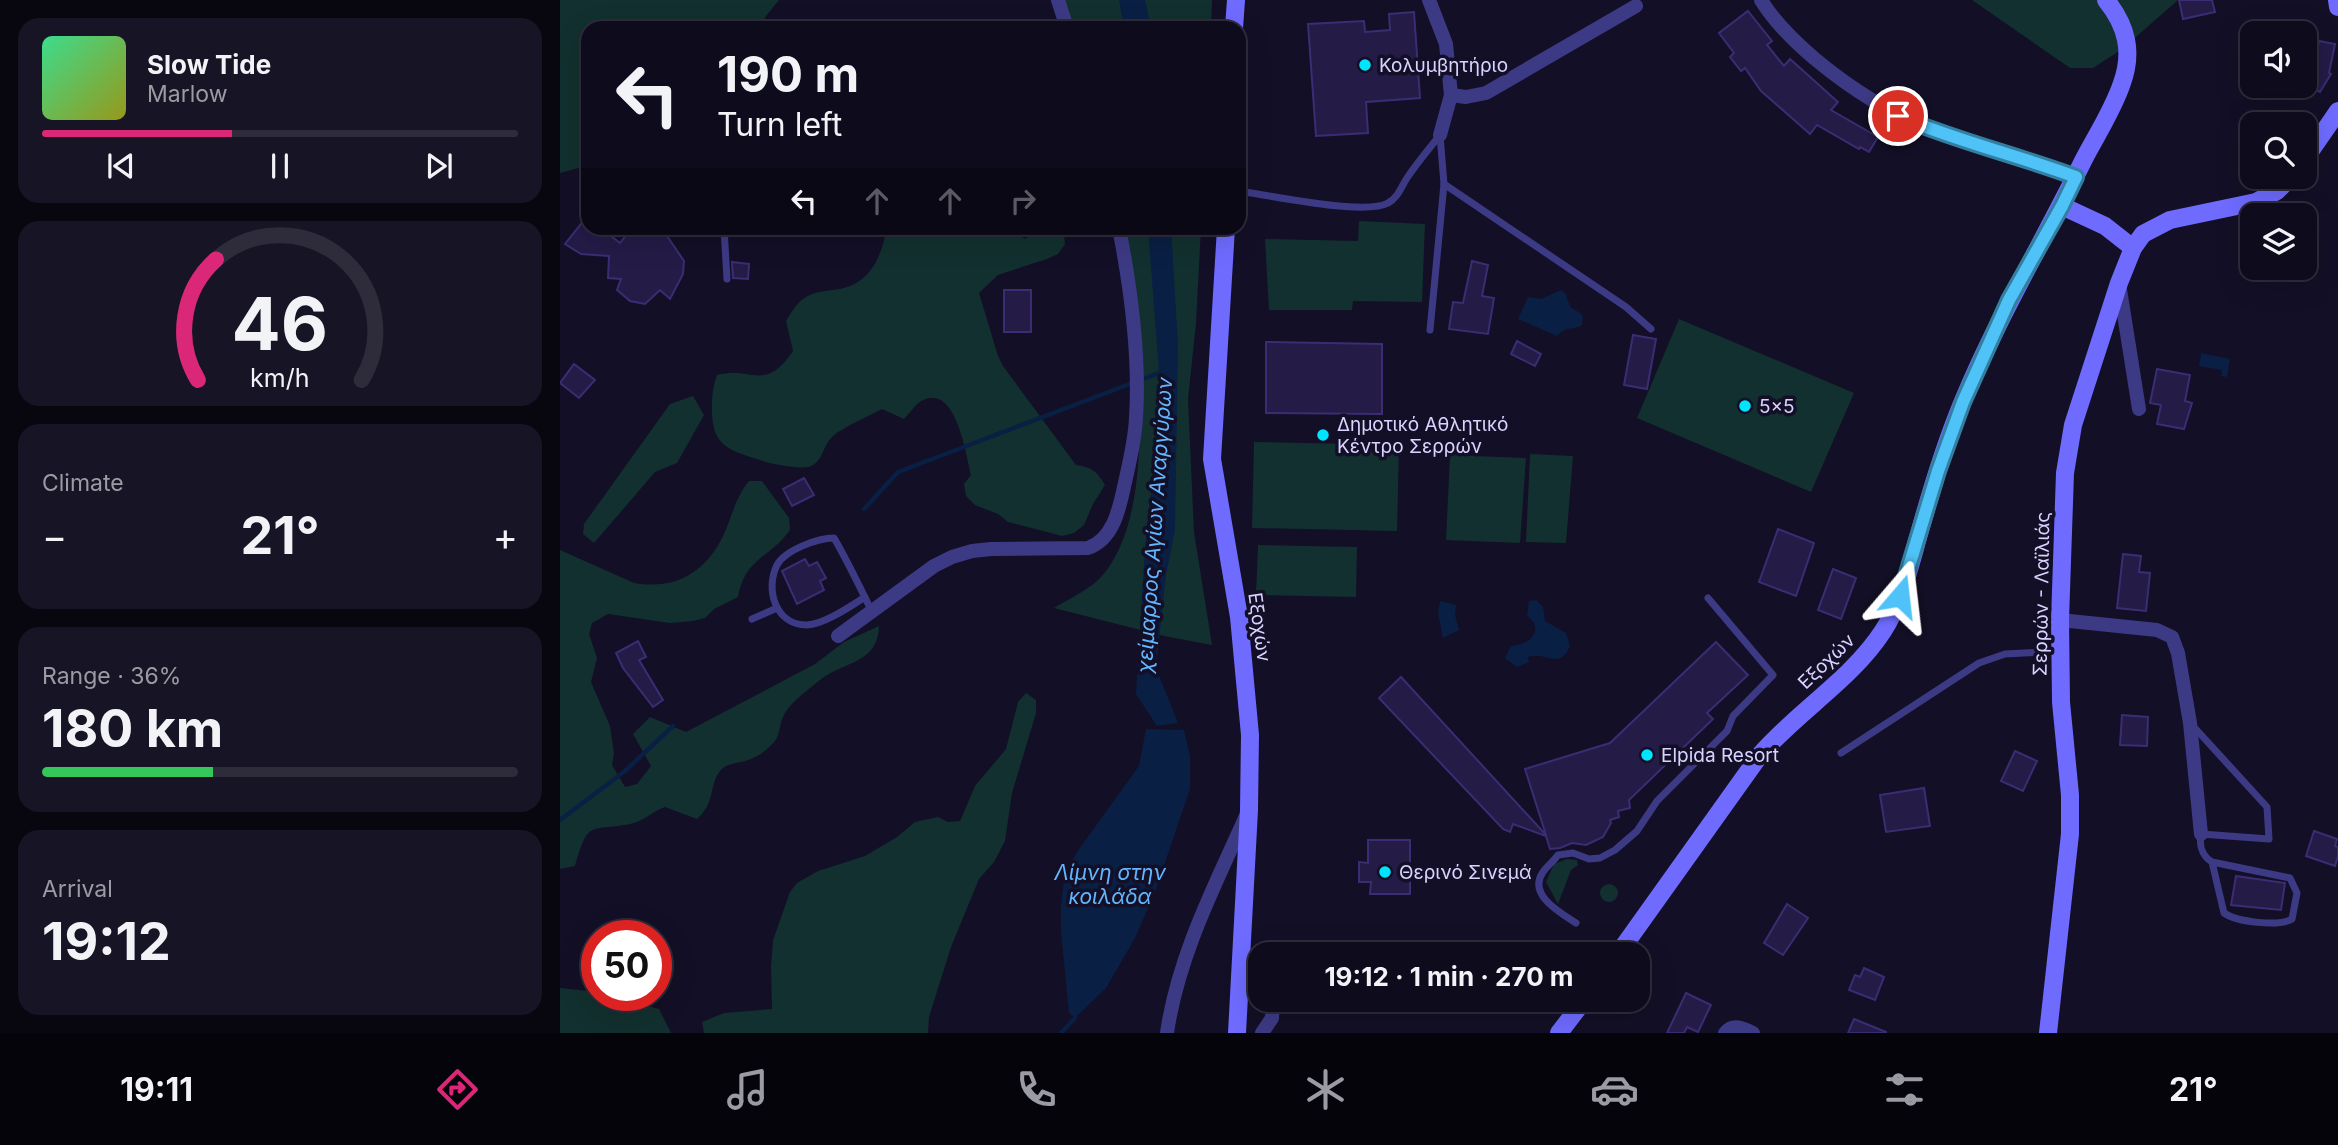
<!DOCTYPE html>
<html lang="en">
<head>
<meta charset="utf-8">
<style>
	body { margin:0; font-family:Inter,sans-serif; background:#171425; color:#f1f3f6; height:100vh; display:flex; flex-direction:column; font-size:26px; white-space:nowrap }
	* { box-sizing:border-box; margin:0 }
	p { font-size:23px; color:#9b9ba3 }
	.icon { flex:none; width:38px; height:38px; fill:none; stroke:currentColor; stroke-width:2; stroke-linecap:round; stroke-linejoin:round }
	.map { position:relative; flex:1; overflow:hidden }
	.sheet { display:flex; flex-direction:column; gap:18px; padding:18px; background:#08060f; width:560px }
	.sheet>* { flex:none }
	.banner { position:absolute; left:21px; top:21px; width:665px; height:214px; border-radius:21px; box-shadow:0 7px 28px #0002,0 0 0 2px #2e2b3b; background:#0e0b1c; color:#f1f3f6; overflow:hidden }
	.controls { position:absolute; left:1680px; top:21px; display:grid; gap:14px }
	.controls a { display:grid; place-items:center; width:77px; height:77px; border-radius:14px; background:#0e0b1c; box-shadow:0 7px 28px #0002,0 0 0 2px #2e2b3b; font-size:35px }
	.speed { position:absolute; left:21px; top:920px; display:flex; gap:14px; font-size:35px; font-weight:700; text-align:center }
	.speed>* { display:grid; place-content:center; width:91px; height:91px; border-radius:50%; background:#0e0b1c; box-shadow:0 7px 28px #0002,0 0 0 2px #2e2b3b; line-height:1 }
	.speed .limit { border:10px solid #d22; background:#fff; color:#111 }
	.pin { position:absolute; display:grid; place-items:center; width:60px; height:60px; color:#fff; margin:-30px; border:4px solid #fff; border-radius:50%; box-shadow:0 2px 7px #0007 }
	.me { position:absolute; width:77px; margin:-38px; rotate:17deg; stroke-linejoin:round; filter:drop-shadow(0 0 5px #0008) }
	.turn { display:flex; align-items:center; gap:24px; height:147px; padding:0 21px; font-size:32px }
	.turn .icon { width:91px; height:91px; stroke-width:2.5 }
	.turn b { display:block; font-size:49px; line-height:60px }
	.lanes { display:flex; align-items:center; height:66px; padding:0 21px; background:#0003; justify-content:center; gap:35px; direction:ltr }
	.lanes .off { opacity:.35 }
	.big { font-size:52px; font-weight:700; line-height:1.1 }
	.sheet .card { flex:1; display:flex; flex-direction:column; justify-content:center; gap:10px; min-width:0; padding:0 24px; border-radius:21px; background:#171425 }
	.sheet .dial { align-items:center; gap:0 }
	.dial svg { height:182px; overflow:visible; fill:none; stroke:#2e2b3b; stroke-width:7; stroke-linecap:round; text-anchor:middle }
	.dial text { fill:#f1f3f6; stroke:none }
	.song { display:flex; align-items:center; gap:21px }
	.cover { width:84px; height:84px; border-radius:10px; background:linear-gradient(135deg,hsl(150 70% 55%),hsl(60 70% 35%)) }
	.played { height:7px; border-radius:4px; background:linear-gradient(90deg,#db2777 40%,#2e2b3b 40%) }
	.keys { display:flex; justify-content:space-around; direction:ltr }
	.heat { display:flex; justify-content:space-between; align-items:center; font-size:38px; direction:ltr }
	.charge { height:10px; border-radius:5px; background:linear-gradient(90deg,#34c759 36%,#2e2b3b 0) }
	.trip { position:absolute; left:688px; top:942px; width:402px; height:70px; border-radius:21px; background:#0e0b1c; box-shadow:0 7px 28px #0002,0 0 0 2px #2e2b3b; font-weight:700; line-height:70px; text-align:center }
	.menu { display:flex; height:112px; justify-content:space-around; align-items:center; background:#06040b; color:#9b9ba3 }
	.menu .icon { width:49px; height:49px }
	.menu .current { color:#db2777 }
	.menu b { font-size:32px; color:#f1f3f6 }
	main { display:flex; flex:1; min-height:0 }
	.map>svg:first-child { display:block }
	.green { fill:#12302f }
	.water { fill:#0a1f44 }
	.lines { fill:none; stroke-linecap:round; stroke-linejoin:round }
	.stream { stroke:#0a1f44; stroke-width:4.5 }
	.building { fill:#241b47; stroke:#3b2d73; stroke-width:2 }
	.lane { stroke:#3d3a85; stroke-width:7 }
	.street { stroke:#3d3a85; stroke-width:14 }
	.secondary { stroke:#6f6bff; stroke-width:18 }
	.route-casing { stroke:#337fa1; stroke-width:18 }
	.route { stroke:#4fc3f7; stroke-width:12 }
	.poi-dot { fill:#00e5ff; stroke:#130f26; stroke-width:2.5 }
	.labels { text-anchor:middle; stroke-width:7; stroke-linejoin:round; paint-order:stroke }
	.poi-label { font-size:19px; fill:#d9d4ff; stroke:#130f26; text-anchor:start }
	.street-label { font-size:19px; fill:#d9d4ff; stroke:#130f26 }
	.water-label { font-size:21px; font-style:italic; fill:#62b6ff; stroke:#130f26 }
</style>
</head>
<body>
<main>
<section class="sheet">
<div class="card">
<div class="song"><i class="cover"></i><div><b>Slow Tide</b><p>Marlow</p></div></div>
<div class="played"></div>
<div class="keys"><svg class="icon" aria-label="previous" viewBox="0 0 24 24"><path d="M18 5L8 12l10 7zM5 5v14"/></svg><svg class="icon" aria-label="pause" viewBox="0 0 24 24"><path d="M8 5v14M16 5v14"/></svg><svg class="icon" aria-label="next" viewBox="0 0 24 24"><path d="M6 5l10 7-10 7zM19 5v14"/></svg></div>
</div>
<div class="card dial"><svg viewBox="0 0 100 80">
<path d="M14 69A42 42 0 1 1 86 69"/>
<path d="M14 69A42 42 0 0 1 22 16" stroke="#db2777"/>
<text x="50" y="56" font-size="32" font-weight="700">46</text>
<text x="50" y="72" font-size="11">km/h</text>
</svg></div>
<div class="card"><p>Climate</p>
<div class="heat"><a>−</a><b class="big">21°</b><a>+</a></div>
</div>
<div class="card"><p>Range · 36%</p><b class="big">180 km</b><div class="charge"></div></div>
<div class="card"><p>Arrival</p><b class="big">19:12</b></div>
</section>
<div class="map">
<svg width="1778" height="1033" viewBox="0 0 1778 1033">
	<rect width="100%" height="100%" fill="#130f26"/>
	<g class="green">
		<path d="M0,0H219L206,16L201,28H28V169L22,167L0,173Z"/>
		<path d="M504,0H652L651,28H512Z"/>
		<path d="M1412,0H1618L1561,50L1533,68H1510Z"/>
		<path d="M799,221L865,224L862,302L793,301L792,310H709L705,239L798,241Z"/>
		<path d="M327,228H443L466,239L474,228H503L505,244L498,254L487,259L438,275L419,293L438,356L443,366L516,465C531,467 537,471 545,485L533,504L524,525L514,533L502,536L448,522L438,514L415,505L406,496L404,484L411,475C406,454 396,384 363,400C356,403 350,413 344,419L322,409C309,416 279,429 271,438C262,448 263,463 248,467C238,469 210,464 200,460C167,450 151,445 152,407C152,396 153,386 157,375C194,366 204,393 233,351L226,321C231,313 236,304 243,299C254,291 267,291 280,289C312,282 321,256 327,228Z"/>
		<path d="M564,228H641L636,323L628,399L634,532L652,645L604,636L494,608C512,597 534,588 546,571C603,496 572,318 564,228Z"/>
		<path d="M1119,319L1294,393L1251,492L1077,418Z"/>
		<path d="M133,396L144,415L117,463L95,472L34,543L23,534L24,524L110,404Z"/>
		<path d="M694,442L839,445L837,531L692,528Z"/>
		<path d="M970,454L1013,456L1006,543L966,542Z"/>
		<path d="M890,455L966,458L960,543L886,540Z"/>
		<path d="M189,481H202L229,518L230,530C210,558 185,558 178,597L154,609L145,618L133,621L110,623L48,614L32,623L29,634L37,658L31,682L50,726L54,753L52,765L65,787L77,784L91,766L73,734L90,717L126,732L255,664L284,642L319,626C318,664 284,661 260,680C248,690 229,703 223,717C219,726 220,736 214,742C207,750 198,757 188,760C180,763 169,763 163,768C148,781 157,802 137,819L105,807C93,811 83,822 70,824C28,832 29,819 15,866L0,869V550L74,583C115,590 145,573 163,536C172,517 175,498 189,481Z"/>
		<path d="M698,545L797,547L796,597L696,595Z"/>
		<path d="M466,693L476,700V713L452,793L445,841L434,862L419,879L391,947L369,1017L368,1033H144L142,1022L164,1013L212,1009L211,966L213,940L230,892L237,883L258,871L305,856L337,837L355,822L378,817L388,822L400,821L415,786L446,749L458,702Z"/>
		<path d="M1007,859L1017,860L1018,865L1011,870L998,904L986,882L994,864Z"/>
		<circle cx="1049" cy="893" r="9"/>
		<path d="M0,988L37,992V996H50L99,1009L111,1033H0Z"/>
	</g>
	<g class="water">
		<path d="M559,0H585L591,28H564Z"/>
		<path d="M588,228H611L618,343L615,530L606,575L596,668L618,723L597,726L576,694L585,548L601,398Z"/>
		<path d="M1001,290L1005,293L1011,308L1021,313L1023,317L1022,325C1012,331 1007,325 997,336L958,319L968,297L981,299Z"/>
		<path d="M1641,353L1670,359L1667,377L1661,376L1662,370L1639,366Z"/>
		<path d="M976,600L983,607L985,621L1006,633L1010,646C1000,671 986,651 968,657L969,662L957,667L945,658L951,646C969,645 986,630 967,616L969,601Z"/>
		<path d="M880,601L896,605L895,615L899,630L883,638L878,613Z"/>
		<path d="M586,729L624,730L630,756V789L595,892L575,938L546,988L515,1018L509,1013L501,932V905L505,873L517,852L579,766Z"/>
	</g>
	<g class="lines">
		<g class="stream">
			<path d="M304,509L338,472L604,371"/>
			<path d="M0,820L65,771L113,726"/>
			<path d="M501,1033L515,1018"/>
		</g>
	</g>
	<g class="building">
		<path d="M1619,0H1652L1655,12L1623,19Z"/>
		<path d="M1188,11L1212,41L1207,45L1224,66L1230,59L1278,102L1271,110L1318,137L1309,152L1300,147L1299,149L1257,125L1250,134L1201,91L1185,68L1181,71L1170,57L1174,53L1159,33Z"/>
		<path d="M854,12L860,98L806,102L808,133L756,136L748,24L804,21L805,32L830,30L829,14Z"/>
		<path d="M1759,41L1775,44L1769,73L1771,74L1760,92L1745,84V67L1753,71Z"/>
		<path d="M28,215V228H41L60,243L70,230L98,231L107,236L124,261L123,274L110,299L100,290L85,304L70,301L57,290L61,279L48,278L49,256L21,254L5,244Z"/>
		<path d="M912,261L928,265L922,296L934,298L928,334L889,329L893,302L903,303Z"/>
		<path d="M172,262L189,264L188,279L173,278Z"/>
		<rect x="444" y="290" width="27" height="42"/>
		<path d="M1073,335L1096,339L1087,389L1064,385Z"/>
		<path d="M957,341L981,354L975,366L951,354Z"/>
		<path d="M706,342L822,344V414L706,413Z"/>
		<path d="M14,364L35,380L19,398L0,383Z"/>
		<path d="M1597,369L1630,375L1625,401L1632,403L1624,429L1597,424L1601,405L1590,403Z"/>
		<path d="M244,478L254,495L232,506L223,489Z"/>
		<path d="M1218,529L1254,543L1236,596L1199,582Z"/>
		<path d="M1563,554L1581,556L1579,572L1590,573L1586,611L1557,608Z"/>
		<path d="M245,559L249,566L257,562L266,578L260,581L264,590L237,604L222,571Z"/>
		<path d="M1273,569L1296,578L1281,619L1258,610Z"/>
		<path d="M78,641L86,657L79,660L103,700L93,707L63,668L56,653Z"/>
		<path d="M1156,642L1188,675L1147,713L1153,719L1069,800L1070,808L1058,811L1059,817L1050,820L1051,823L1043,837L1026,845L1012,843L1000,848L990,849L986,836L953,824L950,832L943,829L819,698L841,677L986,835L965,769L1050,743Z"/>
		<path d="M1562,715L1588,717L1587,746L1560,745Z"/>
		<path d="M1455,751L1477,761L1463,791L1441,781Z"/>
		<path d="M1364,788L1370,826L1326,832L1320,795Z"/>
		<path d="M1754,831L1777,839L1775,846L1778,847V856L1775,866L1746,856Z"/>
		<path d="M808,840H850V894H810L811,882H799V862L808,863Z"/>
		<path d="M1676,876L1725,883L1721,910L1671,905Z"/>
		<path d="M1227,904L1248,918L1223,955L1204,943Z"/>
		<path d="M1304,968L1324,977L1315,1000L1289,990L1295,975L1300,977Z"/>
		<path d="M1126,993L1151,1005L1138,1032L1127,1027L1124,1033H1107Z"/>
		<path d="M1294,1019L1326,1032V1033H1288Z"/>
	</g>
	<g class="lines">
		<g class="lane">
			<path d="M884,184L1066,307L1091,329"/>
			<path d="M679,191C708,195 805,216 828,203C838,198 841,187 847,178C857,163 869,149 880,135"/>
			<path d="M124,228L130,231L145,233L148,228"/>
			<path d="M164,228L167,279"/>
			<path d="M870,330L884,184L880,135"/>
			<path d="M305,597C291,606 263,625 247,625C215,625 205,589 217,565C225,550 258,538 274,538C288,562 300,587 312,612"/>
			<path d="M192,619L217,608"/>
			<path d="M1633,726L1707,807L1709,839L1641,834C1639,845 1642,856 1652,862L1664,913C1677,922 1719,927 1732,919L1737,893L1730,878L1652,862"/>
			<path d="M1281,753L1419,663L1445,654L1499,651"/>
			<path d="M1016,923C1001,913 967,895 983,872C987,866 994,861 998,855L1013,853L1029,859L1040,858L1055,850L1077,831L1097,801L1167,731L1173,716L1213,675L1148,598"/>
		</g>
		<g class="street">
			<path d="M498,0L507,28"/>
			<path d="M869,0L886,44L891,95L880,135"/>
			<path d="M1201,0C1215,23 1235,42 1255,59C1291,89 1329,113 1373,131C1419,149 1469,159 1515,177"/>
			<path d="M891,95L906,97L926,93L1076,6"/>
			<path d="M1559,283L1579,409"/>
			<path d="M1500,620L1597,630L1612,637L1618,653L1630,723L1641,834"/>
			<path d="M278,636L374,566L392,557L412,551L431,549L528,548C553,539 559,510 564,487C569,464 575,441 576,418C580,355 571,289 559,228"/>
			<path d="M679,965L700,980"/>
			<path d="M607,1033C618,956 655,885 687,814"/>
			<path d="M702,1033L712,1018L713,999"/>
			<path d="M1165,1033C1173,1023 1183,1028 1193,1033"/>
		</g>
		<g class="secondary">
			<path d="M1777,0L1778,7"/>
			<path d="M674,28L676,0"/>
			<path d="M1745,159L1778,111"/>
			<path d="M1502,206L1545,226L1573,248"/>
			<path d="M666,228L652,459L679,617L690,735L689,810L677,1033"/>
			<path d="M1058,954L1200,755C1238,711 1291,680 1323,631C1343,600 1351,561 1361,527C1373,484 1386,442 1403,401C1438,317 1484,240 1524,159C1537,134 1553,110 1562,83C1573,52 1567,26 1546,0"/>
			<path d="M999,1033L1025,999"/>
			<path d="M1488,1033L1510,834V795L1501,702L1500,620L1505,473L1513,425L1559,283L1573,248L1583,234L1610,220L1696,202L1717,191L1731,177"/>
		</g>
	</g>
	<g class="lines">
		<g class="route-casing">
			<path id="route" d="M1338,116C1396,141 1457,155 1516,177L1502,206L1449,300L1403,402L1378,471L1340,596"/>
		</g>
		<use href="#route" class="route"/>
	</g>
	<g class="poi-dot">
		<circle cx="805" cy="65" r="7"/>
		<circle cx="1185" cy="406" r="7"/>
		<circle cx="763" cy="435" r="7"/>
		<circle cx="1087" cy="755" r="7"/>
		<circle cx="825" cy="872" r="7"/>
	</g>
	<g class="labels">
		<g class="poi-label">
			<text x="819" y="72">Κολυμβητήριο</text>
			<text x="1199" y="413">5x5</text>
			<text x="777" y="431">Δημοτικό Αθλητικό<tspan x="777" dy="22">Κέντρο Σερρών</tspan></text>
			<text x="1101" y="762">Elpida Resort</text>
			<text x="839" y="879">Θερινό Σινεμά</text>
		</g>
		<g class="street-label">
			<text transform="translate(1481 594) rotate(-89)" y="7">Σερρών - Λαϊλιάς</text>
			<text transform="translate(700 627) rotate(82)" y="7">Εξοχών</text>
			<text transform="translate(1266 661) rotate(-44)" y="7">Εξοχών</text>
		</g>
		<g class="water-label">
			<text transform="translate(595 525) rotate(-86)" y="7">χείμαρρος Αγίων Αναργύρων</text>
			<text x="550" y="880">Λίμνη στην<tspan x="550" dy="24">κοιλάδα</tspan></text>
		</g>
	</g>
</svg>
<div class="controls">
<a><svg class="icon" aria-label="sound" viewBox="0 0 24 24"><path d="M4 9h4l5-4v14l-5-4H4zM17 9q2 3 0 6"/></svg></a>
<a><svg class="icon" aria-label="search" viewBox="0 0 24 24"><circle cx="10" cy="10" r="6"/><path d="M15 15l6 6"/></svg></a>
<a><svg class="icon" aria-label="layers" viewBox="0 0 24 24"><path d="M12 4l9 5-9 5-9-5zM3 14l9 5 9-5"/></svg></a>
</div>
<div class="speed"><div class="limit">50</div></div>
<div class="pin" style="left:1338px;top:116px;background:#d93025"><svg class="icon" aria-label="arrive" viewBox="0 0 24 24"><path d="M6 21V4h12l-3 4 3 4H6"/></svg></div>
<svg class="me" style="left:1340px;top:596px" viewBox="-20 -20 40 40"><path d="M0-17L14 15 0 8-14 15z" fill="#4fc3f7" stroke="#fff" stroke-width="4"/></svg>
<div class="trip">19:12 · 1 min · 270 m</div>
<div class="banner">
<div class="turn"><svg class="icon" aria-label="left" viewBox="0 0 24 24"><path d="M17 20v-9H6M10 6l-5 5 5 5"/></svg><div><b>190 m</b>Turn left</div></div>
<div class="lanes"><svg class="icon" aria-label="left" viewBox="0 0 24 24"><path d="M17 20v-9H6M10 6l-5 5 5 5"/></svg><svg class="icon off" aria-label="ahead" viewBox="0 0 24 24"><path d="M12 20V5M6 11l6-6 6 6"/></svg><svg class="icon off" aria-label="ahead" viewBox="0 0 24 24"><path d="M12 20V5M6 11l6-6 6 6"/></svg><svg class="icon off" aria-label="right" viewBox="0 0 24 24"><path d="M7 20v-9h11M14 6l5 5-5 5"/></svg></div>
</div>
</div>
</main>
<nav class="menu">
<b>19:11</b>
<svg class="icon current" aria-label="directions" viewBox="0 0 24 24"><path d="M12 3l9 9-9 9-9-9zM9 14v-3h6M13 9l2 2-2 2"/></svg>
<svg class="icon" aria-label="music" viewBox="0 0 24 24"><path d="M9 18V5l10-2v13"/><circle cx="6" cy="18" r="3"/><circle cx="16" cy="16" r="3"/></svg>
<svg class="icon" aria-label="phone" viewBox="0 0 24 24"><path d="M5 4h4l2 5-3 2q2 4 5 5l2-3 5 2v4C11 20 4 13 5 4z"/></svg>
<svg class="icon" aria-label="climate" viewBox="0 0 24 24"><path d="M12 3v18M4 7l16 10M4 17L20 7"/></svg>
<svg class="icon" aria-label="car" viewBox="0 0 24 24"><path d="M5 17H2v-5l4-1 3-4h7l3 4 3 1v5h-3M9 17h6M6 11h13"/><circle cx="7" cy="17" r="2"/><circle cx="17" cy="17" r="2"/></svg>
<svg class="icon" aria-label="filters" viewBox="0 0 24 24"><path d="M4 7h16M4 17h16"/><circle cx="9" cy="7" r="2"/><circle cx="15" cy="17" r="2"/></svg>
<b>21°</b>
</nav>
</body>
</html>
